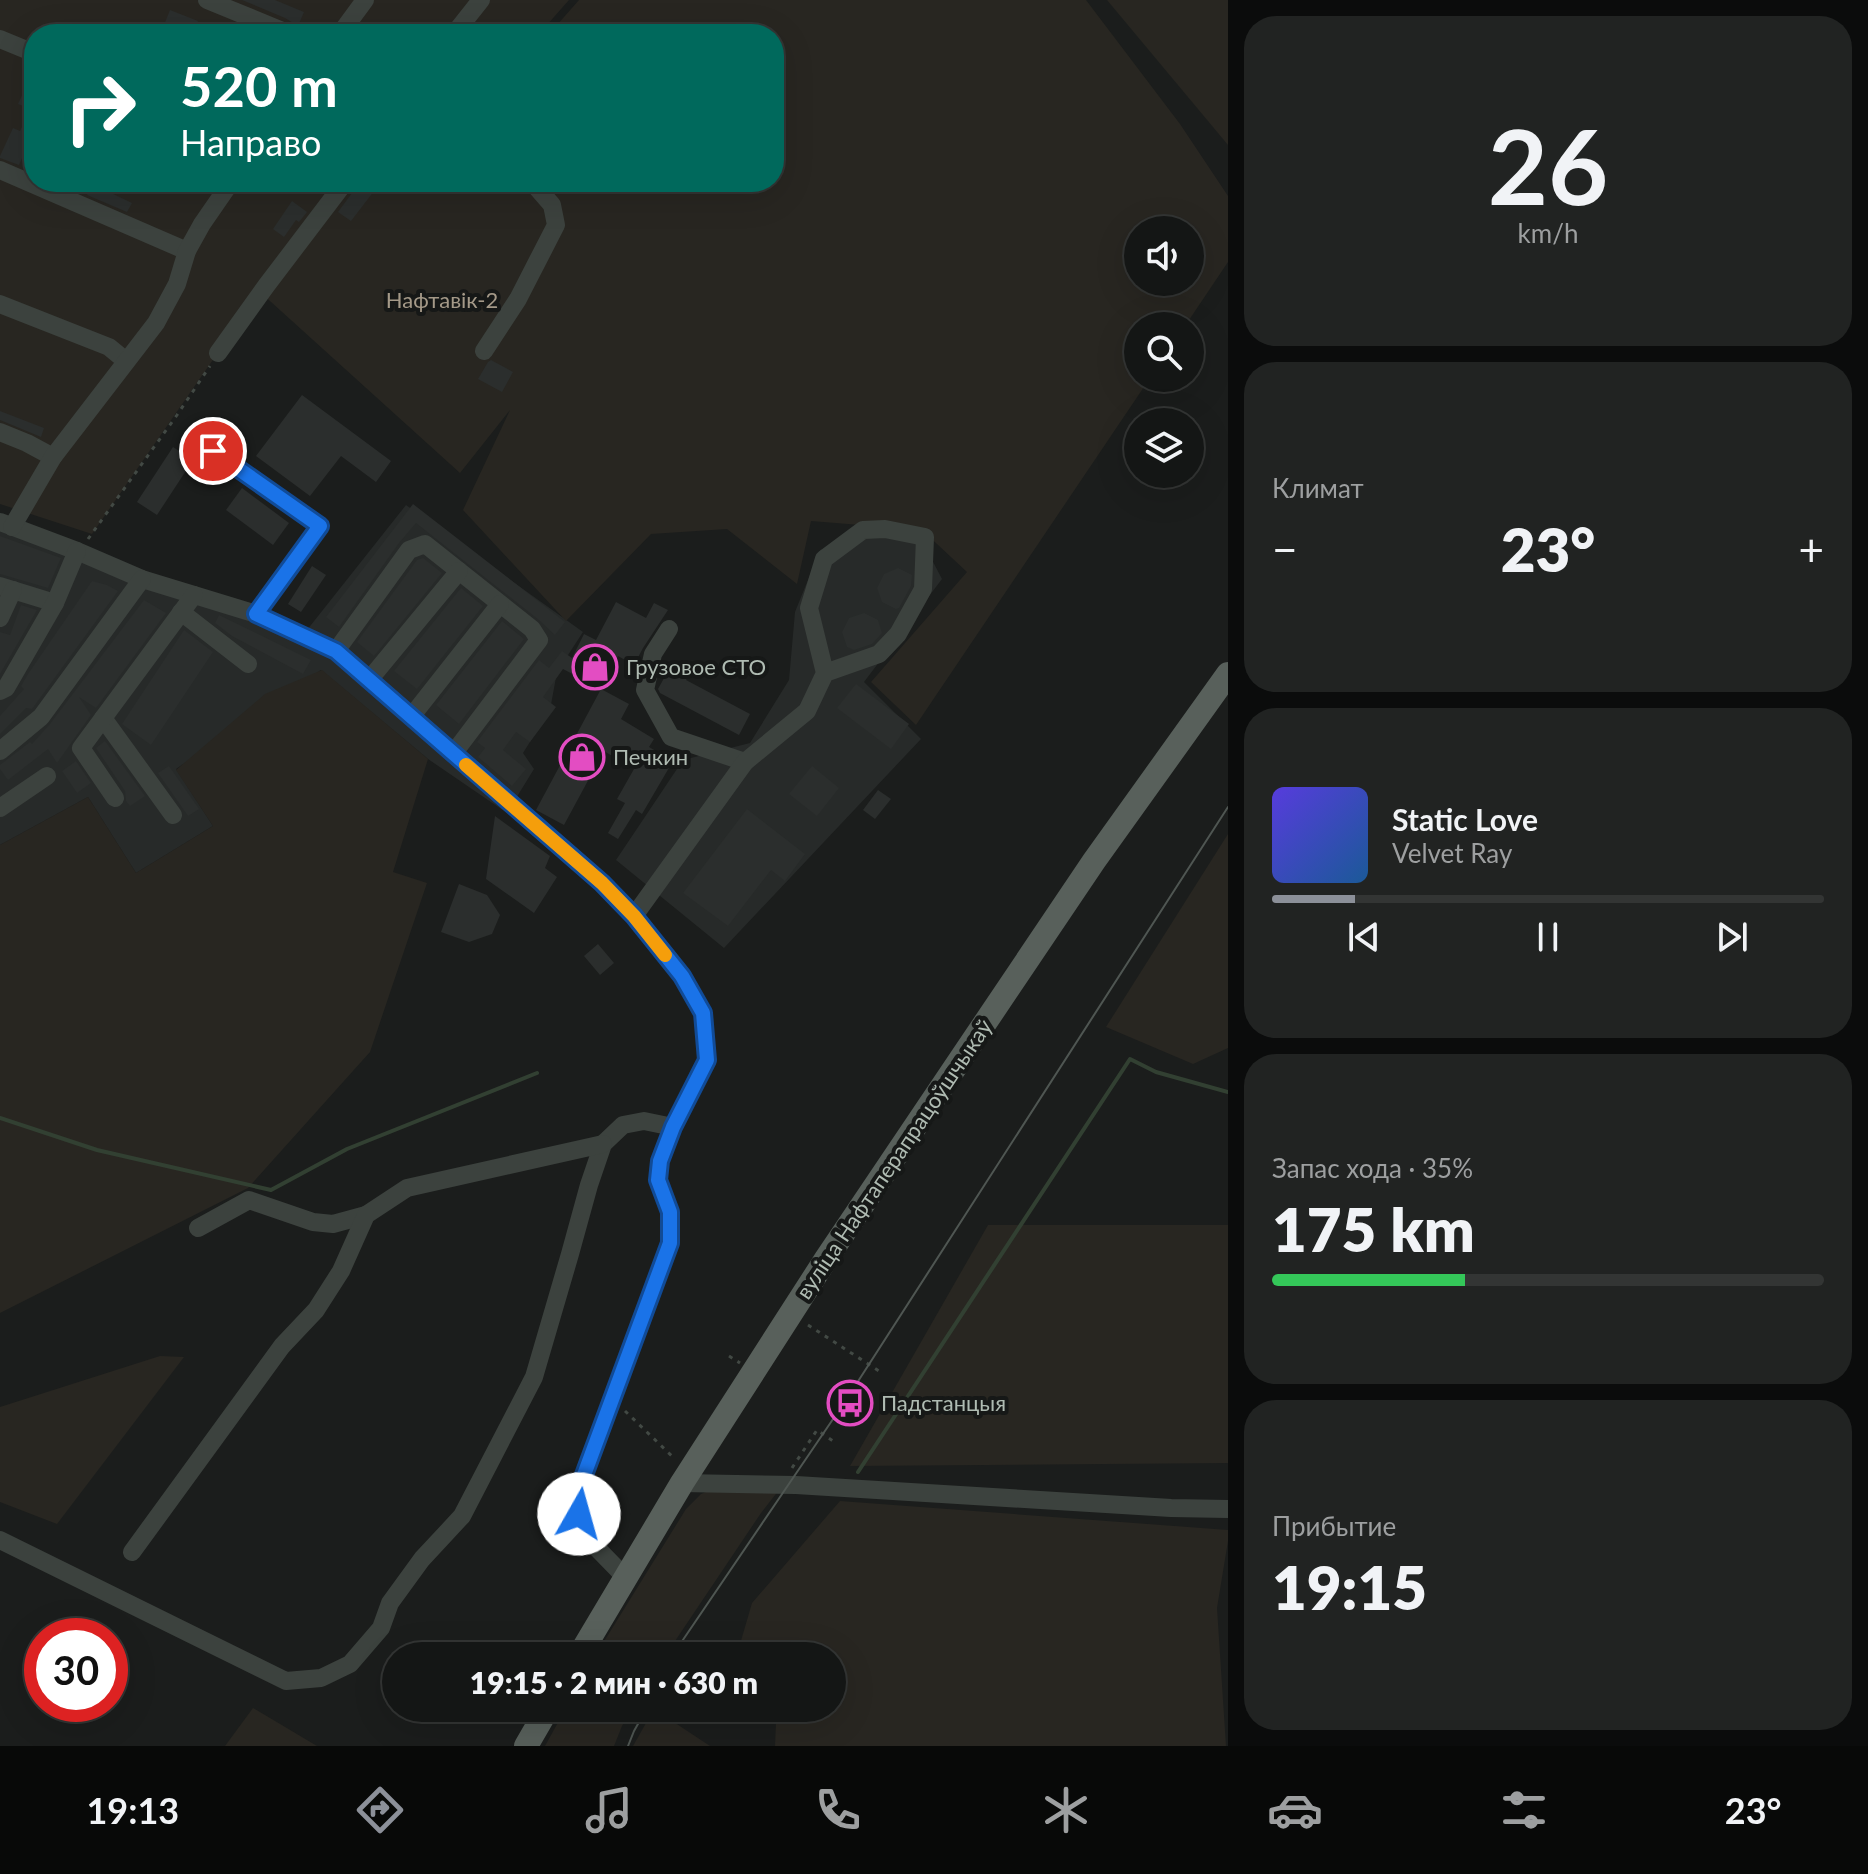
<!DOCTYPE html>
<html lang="ru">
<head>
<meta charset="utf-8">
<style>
	body { margin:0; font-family:Lato,sans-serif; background:#212322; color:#f1f3f6; height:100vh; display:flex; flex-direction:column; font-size:30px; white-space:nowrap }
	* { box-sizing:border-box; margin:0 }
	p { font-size:26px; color:#9d9fa0 }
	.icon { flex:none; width:44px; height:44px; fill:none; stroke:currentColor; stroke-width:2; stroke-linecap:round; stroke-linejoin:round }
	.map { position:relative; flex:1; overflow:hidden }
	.panel { display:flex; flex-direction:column; gap:16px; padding:16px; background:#0b0c0c; width:640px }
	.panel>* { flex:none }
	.hud { position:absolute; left:24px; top:24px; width:760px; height:168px; border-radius:32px; box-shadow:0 8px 32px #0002,0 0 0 2px #333534; background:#00695c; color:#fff; overflow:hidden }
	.buttons { position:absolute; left:1124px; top:216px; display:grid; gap:16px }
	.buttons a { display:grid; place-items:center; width:80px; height:80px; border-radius:50%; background:#141615; box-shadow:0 8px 32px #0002,0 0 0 2px #333534; font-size:40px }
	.speed { position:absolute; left:24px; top:1618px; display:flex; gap:16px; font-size:40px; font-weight:700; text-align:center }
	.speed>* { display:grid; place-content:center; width:104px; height:104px; border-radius:50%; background:#141615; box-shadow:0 8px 32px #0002,0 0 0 2px #333534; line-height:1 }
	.speed .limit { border:12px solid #d22; background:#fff; color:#111 }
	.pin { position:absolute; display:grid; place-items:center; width:68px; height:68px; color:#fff; margin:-34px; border:4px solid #fff; border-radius:50%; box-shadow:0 2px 8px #0007 }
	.me { position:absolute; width:88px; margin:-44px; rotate:7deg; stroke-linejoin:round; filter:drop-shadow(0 0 6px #0008) }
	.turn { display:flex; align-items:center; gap:28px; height:168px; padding:0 24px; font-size:36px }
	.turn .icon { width:104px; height:104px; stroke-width:2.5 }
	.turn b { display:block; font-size:56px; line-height:68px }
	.big { font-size:60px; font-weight:800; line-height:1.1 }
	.panel .card { flex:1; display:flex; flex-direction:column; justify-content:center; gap:12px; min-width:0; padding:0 28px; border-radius:32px; background:#212322 }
	.panel .dial { align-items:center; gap:0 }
	.dial b { font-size:104px; line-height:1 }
	.song { display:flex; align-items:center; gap:24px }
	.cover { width:96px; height:96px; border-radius:12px; background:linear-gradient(135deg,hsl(250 70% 55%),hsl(210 70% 35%)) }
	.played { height:8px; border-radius:4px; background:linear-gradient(90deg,#8c9099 15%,#333534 15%) }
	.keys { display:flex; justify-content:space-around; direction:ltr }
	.heat { display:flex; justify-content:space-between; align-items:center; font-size:44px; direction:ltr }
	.charge { height:12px; border-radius:6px; background:linear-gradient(90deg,#34c759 35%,#333534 0) }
	.trip { position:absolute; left:382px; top:1642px; width:464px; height:80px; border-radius:40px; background:#141615; box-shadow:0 8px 32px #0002,0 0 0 2px #333534; font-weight:800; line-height:80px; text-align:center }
	.tab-bar { display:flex; height:128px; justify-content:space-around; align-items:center; background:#080908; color:#9d9fa0 }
	.tab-bar .icon { width:56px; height:56px }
	.tab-bar .current { color:#8c9099 }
	.tab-bar b { font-size:36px; color:#f1f3f6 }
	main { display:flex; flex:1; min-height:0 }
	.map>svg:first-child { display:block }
	.built { fill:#272a29 }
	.green { fill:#282621; fill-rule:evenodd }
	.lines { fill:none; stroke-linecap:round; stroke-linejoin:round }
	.stream { stroke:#324032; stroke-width:4 }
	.building { fill:#2b2e2d }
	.path { stroke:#424944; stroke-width:3; stroke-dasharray:4 6; stroke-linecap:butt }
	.minor { stroke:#3c423e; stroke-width:18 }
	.major { stroke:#58605b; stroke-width:24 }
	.tram { stroke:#4f5652; stroke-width:2 }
	.route-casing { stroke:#114b97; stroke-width:20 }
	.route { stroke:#1a73e8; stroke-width:14 }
	.slow { stroke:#f59e0b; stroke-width:14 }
	.labels { text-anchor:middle; stroke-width:8; stroke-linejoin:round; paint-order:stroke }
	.park-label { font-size:22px; fill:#a49988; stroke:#161817 }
	.poi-label { font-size:22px; fill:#afbbb2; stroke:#161817; text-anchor:start }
	.street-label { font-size:22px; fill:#afbbb2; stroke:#161817 }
</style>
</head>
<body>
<main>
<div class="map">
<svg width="1228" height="1746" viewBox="0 0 1228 1746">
	<rect width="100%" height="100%" fill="#1b1d1c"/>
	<g class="built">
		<path d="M406,505L583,632L557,672L550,710L523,753L534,769L507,813L428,759L321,670L176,769L213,826L136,873L88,797L0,845V530L61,552L234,598L307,630Z"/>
		<path d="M871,534L920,537L942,579L864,682L921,739L724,948L616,860L683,760L750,743L789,680L795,612L820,550Z"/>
	</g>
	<g class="green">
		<path d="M0,0H569L539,34H34V182H545L547,184V182H774V34H549L579,0H1086L1180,124L1228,196V262L1185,326H1138V378H1150L916,725L871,682L967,572L922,530L811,521L797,584L727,529L651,534L566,621L463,510L510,410L460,473L260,292L92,534L0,504ZM1138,230H1190V282H1138Z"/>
		<path d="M1107,0H1228V145Z"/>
		<path d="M322,670L428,759L393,872L427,883L370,1052L248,1188L0,1313V845L88,797L136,873L213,826L176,770L265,694Z"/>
		<path d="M1228,834V1048L1193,1064L1106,1027Z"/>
		<path d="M988,1225H1228V1463L850,1466Z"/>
		<path d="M160,1356L184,1357L57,1524L0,1502V1407Z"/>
		<path d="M715,1488L779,1490L761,1513L665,1656H595L686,1509L701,1494Z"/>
		<path d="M840,1501L1228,1530V1541L1217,1608L1226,1746H775L776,1723L763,1708H832V1656H724L738,1651L752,1603Z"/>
		<path d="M253,1708L317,1746H225Z"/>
		<path d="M566,1708H632L622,1726L614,1746H545Z"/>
		<path d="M654,1709L710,1746H633Z"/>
	</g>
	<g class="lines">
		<g class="stream">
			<path d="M0,1118L97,1150L271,1190L347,1149L537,1073"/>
			<path d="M858,1472L1130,1059L1156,1072L1228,1092"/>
		</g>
	</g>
	<g class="building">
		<path d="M242,0H275L304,12L298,26L285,18Z"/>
		<path d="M170,10L198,21L193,34H174L175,30L164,25Z"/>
		<path d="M34,69V131L19,165L0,158V156L13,128L20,131L30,109L18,104Z"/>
		<path d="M93,182H98L111,188L109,192L132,203L127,212L87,195Z"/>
		<path d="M357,182H381L351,221L338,212L355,189Z"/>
		<path d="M292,201L307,212L299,222L296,220L284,237L273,229Z"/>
		<path d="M491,360L513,372L502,392L478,379L488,362Z"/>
		<path d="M302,395L391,461L376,482L341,456L310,496L256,456Z"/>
		<path d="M0,411L44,428L41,437L0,420Z"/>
		<path d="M173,447L193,460L157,515L137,502Z"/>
		<path d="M242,488L289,523L273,545L226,510Z"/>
		<path d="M413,504L565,622L555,635L539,620L416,523L399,543L339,627L326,617Z"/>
		<path d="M0,536L61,558L48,588L0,574Z"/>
		<path d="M423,558L442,573L374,656L357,642L417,560Z"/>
		<path d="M312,566L326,575L301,612L288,604Z"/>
		<path d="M898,568L912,575L911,586L899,608L896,609L882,602L877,588L884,574Z"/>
		<path d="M92,581L107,585L118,591L32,709L26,708L0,734V716L24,689L21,686L28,674Z"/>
		<path d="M461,588L483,606L417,689L394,671Z"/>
		<path d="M144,600L166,613L96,708L79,697L91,715L57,763L48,749L8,780L0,769V765L30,742L32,744L50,724Z"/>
		<path d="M616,602L646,618L654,603L668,610L643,648L634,665L618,656L601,689L563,669L543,697L556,707L530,742L516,732L503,750L526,769L512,786L478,757L485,748L477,742L539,660L549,668L562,651L572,658L584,634L596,640Z"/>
		<path d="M21,605L37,610L0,674V632L10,635Z"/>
		<path d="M864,613L878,620L882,633L872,644L854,650L847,647L842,632L849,618Z"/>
		<path d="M219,615L311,660L303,674L232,636L215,623Z"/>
		<path d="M502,621L524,639L459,724L436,705Z"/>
		<path d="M184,630L213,652L151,745L122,724Z"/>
		<path d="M673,662L691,671L686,680L750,714L739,735L660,693L658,689Z"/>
		<path d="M856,684L909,724L891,749L837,708Z"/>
		<path d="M601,689L629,704L621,719L654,739L649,747L673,761L642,814L636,810L618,839L608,833L625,803L617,799L634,769L604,751L564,825L536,810Z"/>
		<path d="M105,741L145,796L130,806L126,801L125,791L96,748Z"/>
		<path d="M76,761L91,783L77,793L62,771Z"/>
		<path d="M169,766L199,809L188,816L158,773Z"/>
		<path d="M812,766L839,788L817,816L789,794Z"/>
		<path d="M878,790L891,799L875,819L863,810Z"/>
		<path d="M747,809L805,854L785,881L771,870L728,926L683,893Z"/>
		<path d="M495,816L550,856L545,868L557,877L534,913L486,879Z"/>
		<path d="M459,884L487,895L500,915L492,934L469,942L441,932Z"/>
		<path d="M598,944L614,963L600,975L584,956Z"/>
	</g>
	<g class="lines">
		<g class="path">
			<path d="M88,539L177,415L210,366"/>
			<path d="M808,1325L879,1371"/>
			<path d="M729,1356L740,1363"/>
			<path d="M625,1411L675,1459"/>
			<path d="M792,1468L817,1430L833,1441"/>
		</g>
		<g class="minor">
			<path d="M207,0L290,34"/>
			<path d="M340,34L365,0"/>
			<path d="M454,34L481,0"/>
			<path d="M0,39L34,53"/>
			<path d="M0,170L187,251"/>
			<path d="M0,304L109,347L126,361"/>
			<path d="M484,351L518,299L556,225L552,205L532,182"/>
			<path d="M218,353L266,286L345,182"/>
			<path d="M0,432L27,443L53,457"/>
			<path d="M213,451L320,526L256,614"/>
			<path d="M0,522L77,551L142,579L256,614L336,651L602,883L634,916L682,976L703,1013L707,1060L673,1127L660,1161L658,1180L670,1212V1243L581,1483L579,1514L588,1539L625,1577"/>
			<path d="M12,527L53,457L156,323L177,284L187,251L202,224L231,182"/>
			<path d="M0,586L55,603"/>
			<path d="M181,612L248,664"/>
			<path d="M0,618L13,590"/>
			<path d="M669,629L653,654L645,690L671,737L745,762"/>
			<path d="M336,651L409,550L425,544L532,629L539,640L453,754"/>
			<path d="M369,680L459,571"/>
			<path d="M0,691L6,688L55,603L77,551"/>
			<path d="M411,717L500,604"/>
			<path d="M103,718L173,815"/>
			<path d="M0,751L41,717L142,579"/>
			<path d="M115,798L81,748L194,595"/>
			<path d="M0,808L47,776"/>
			<path d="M634,916L745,762L807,711L825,673L809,608L824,559L863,530L885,529L925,537L923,589L898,634L879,654L825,673"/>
			<path d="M198,1228L249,1200L313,1222L333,1224L366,1215"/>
			<path d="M682,1483L796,1485L1171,1508L1228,1509"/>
			<path d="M0,1540L286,1681L321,1678L350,1664L381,1628L390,1603L422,1559L462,1516L534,1377L570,1254L589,1185L603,1144L623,1125L644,1121L673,1127"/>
			<path d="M132,1552L282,1346L316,1310L341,1271L366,1215L407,1188L603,1144"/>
		</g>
		<g class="major">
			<path d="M579,1656L682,1483L826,1259L1094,861L1228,674"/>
			<path d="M526,1746L548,1708"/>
		</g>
		<g class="tram">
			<path d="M672,1656L846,1400L1228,807"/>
			<path d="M628,1746L634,1731L647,1708"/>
		</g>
	</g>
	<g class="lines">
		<g class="route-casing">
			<path id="route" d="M213,451L320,526L256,614L336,651L602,883L634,916L682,976L703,1013L707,1060L673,1127L660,1161L658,1180L670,1212V1243L581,1483L579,1514"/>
		</g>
		<use href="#route" class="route"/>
		<path class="slow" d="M466,765L602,883L634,916L665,955"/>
	</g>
	<defs>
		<g id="shop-ring" transform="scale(2.3)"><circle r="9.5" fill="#161817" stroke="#e34dc2" stroke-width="1.5"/><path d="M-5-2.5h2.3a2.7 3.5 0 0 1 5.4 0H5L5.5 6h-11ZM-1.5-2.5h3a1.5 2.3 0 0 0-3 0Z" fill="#e34dc2"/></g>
		<g id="bus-ring" transform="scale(2.3)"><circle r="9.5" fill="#161817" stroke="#e34dc2" stroke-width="1.5"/><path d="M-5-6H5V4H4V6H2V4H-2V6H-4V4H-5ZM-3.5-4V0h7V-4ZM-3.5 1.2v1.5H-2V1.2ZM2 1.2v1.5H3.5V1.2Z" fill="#e34dc2"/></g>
	</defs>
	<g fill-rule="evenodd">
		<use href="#shop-ring" x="595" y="667"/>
		<use href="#shop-ring" x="582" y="757"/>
		<use href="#bus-ring" x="850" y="1403"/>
	</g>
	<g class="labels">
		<g class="park-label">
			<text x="442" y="308">Нафтавік-2</text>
		</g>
		<g class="poi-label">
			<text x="626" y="675">Грузовое СТО</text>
			<text x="613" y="765">Печкин</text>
			<text x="881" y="1411">Падстанцыя</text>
		</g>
		<g class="street-label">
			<text transform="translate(894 1159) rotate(-56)" y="8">вуліца Нафтаперапрацоўшчыкаў</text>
		</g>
	</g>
</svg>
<div class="buttons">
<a><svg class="icon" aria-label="sound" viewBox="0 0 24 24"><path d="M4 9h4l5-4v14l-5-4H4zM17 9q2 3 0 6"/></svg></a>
<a><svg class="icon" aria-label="search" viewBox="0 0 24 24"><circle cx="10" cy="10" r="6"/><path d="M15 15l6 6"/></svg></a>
<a><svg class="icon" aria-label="layers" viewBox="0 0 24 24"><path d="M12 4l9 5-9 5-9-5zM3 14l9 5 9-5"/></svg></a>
</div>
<div class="speed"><div class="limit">30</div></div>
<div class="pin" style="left:213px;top:451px;background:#d93025"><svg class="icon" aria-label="arrive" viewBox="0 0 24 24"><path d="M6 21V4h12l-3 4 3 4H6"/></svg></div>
<svg class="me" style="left:579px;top:1514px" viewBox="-20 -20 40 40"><circle r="19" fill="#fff"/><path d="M0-13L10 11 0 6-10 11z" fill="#1a73e8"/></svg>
<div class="trip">19:15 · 2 мин · 630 m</div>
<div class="hud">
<div class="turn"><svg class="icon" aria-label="right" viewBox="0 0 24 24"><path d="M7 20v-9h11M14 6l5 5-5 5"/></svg><div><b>520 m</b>Направо</div></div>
</div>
</div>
<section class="panel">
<div class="card dial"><b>26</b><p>km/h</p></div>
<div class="card"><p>Климат</p>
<div class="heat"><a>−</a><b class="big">23°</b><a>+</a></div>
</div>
<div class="card">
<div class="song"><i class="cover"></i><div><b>Static Love</b><p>Velvet Ray</p></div></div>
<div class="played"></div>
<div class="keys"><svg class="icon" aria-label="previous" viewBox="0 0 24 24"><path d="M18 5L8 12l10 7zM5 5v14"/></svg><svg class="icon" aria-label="pause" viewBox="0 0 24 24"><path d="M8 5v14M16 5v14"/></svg><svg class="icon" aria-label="next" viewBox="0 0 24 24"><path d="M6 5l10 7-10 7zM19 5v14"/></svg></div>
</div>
<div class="card"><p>Запас хода · 35%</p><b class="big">175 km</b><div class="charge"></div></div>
<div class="card"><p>Прибытие</p><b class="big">19:15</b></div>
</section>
</main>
<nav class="tab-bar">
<b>19:13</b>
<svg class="icon current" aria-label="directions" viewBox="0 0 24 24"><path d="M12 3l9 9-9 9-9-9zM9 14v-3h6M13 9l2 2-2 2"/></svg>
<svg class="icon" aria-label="music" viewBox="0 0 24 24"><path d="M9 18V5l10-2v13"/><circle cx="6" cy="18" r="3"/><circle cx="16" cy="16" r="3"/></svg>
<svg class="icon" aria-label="phone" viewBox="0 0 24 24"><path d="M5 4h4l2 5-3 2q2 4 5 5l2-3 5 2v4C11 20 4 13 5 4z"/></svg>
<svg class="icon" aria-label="climate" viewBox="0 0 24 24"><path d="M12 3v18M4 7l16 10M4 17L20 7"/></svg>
<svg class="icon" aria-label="car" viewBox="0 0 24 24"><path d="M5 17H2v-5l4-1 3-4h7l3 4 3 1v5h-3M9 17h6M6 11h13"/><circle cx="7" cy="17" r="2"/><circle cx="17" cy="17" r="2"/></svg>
<svg class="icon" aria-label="filters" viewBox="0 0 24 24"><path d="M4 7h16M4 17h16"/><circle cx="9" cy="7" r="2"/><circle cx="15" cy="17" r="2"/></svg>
<b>23°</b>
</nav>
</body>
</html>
